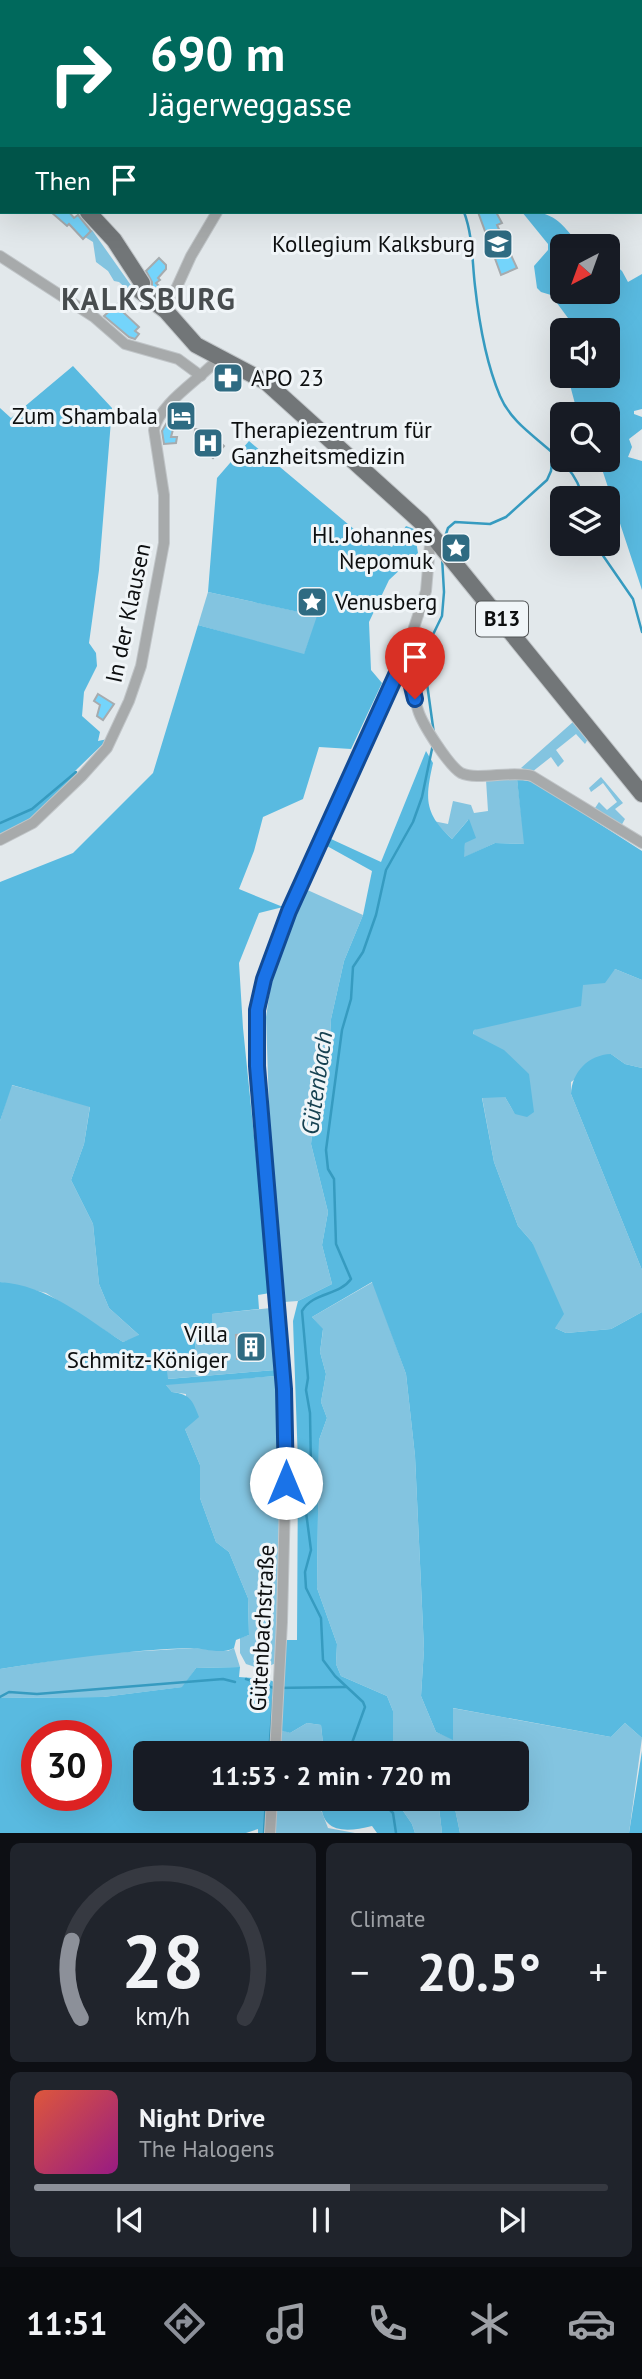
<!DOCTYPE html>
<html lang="en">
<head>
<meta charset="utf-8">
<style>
	body { margin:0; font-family:"PT Sans",sans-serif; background:#20242c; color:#f1f3f6; height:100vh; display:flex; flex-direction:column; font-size:26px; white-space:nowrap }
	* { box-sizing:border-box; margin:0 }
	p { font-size:23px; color:#9ea1a6 }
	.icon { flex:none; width:38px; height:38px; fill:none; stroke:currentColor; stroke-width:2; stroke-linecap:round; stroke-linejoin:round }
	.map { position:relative; height:1833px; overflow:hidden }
	.drawer { display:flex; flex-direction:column; gap:10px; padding:10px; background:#0d0f14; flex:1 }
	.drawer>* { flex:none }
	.guide { position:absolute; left:0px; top:0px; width:642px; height:214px; box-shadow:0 7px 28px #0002; background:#00695c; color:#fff; overflow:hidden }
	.needle { width:46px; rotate:221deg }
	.tools { position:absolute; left:550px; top:234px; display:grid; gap:14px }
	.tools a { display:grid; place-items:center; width:70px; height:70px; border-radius:10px; background:#171b24; box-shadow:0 7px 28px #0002; font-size:35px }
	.speed { position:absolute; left:21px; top:1720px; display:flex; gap:14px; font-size:35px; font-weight:700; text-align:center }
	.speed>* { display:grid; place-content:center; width:91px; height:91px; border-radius:50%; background:#171b24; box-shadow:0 7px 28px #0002; line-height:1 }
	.speed .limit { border:10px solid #d22; background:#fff; color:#111 }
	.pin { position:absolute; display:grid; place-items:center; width:60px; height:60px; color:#fff; margin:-72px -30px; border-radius:50% 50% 50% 0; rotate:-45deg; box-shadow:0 0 7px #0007 }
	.pin .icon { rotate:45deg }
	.me { position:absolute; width:77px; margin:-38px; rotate:0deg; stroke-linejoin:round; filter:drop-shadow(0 0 5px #0008) }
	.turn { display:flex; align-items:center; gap:24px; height:147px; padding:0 35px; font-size:32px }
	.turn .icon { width:91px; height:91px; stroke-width:2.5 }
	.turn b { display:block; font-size:49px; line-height:60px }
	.then { display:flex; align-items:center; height:66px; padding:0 35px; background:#0003; gap:14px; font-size:26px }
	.big { font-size:52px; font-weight:800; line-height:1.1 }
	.drawer .card { flex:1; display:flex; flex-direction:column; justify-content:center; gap:10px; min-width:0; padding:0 24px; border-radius:10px; background:#20242c }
	.drawer .dial { align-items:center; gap:0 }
	.dial svg { height:182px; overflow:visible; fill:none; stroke:#363941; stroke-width:7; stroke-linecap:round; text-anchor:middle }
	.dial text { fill:#f1f3f6; stroke:none }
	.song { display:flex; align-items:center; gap:21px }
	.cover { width:84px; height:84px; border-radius:10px; background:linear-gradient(135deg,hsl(10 70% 55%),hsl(310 70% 35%)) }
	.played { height:7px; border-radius:4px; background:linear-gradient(90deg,#8c9099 55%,#363941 55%) }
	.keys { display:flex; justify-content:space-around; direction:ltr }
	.heat { display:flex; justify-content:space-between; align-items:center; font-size:38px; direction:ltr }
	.drawer .tiles { flex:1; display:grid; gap:10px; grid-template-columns:1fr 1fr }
	.card:last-child { grid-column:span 2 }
	.trip { position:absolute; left:133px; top:1741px; width:396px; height:70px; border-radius:10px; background:#171b24; box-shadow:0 7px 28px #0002; font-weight:800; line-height:70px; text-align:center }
	.menu { display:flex; height:112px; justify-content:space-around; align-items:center; background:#090b0e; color:#9ea1a6 }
	.menu .icon { width:49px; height:49px }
	.menu .active { color:#8c9099 }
	.menu b { font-size:32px; color:#f1f3f6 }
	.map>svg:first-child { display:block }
	.green { fill:#83c4e0 }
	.forest { fill:#59bae0; fill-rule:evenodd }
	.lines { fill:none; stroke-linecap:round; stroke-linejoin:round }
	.stream { stroke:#369bc0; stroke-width:2.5 }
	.building { fill:#74d4fb; stroke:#a6abae; stroke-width:2 }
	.minor-casing { stroke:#c0c5c8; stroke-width:12 }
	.primary-casing { stroke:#c0c5c8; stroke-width:18 }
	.minor { stroke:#a7aaab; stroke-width:10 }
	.primary { stroke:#727678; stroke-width:16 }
	.route-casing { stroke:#114b97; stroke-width:18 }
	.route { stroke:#1a73e8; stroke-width:12 }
	.labels { text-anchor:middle; stroke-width:6; stroke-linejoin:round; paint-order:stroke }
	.shield { fill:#f0f5f8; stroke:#515456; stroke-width:2 }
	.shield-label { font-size:21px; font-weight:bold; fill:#0d0f10 }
	.poi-label { font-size:23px; fill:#0d0f10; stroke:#f0f5f8; text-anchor:end }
	.street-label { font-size:23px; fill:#0d0f10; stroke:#f0f5f8 }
	.water-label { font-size:24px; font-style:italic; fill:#164151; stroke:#f0f5f8 }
	.district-label { font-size:30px; font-weight:bold; letter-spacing:2px; fill:#484d4f; stroke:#f0f5f8 }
</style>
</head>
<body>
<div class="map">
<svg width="642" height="1833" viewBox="0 0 642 1833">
	<rect width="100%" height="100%" fill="#e2e8eb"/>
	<g class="green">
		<path d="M92,230L135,291L132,294L119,282L114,281L108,271L96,262L93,242L85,237Z"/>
		<path d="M208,592L318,616L304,655L198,625Z"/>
		<path d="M573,722L588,739L585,744L576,734L556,750L564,761L558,767L551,757L532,772L521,768Z"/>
		<path d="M601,777L623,803L615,809L625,819L621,826L595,808L599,802L607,810L617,802L603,783L591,792L589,788Z"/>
		<path d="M517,779L525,844L495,843L463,858L468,820L452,839L433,821L448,824L453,801L471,805L474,813L488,811L486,780Z"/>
		<path d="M303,888L363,915L344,961L331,1019L329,1054L312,1134L311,1144L328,1212L322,1245L332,1284L298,1301L284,1302L270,1137L266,1017L271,984Z"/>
		<path d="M615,969L642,980V1068L625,1064L611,1054L571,1082V1094L642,1270V1312L611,1329L566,1333L555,1328L532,1242L518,1226L494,1162L482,1097H505L515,1114L473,1035L474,1030Z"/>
		<path d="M11,1085L90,1106L84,1144L71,1180L93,1224L99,1284L109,1308L140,1336L123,1342L46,1293L0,1282V1121Z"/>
		<path d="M373,1282L406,1374L415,1456L424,1649L421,1696L436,1732L453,1739L452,1708L611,1737L625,1723L642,1738L629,1833H460L453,1799H516V1754L393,1753V1711L387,1696L341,1676L336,1664L337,1644L317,1588L319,1440L327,1418L321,1402L326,1374L320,1352L323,1330L312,1317Z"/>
		<path d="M271,1308L275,1370L167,1379L165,1355L196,1352L194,1328L211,1314Z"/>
		<path d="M276,1376L279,1524L276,1663L262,1669L246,1664L240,1653V1638L249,1635L248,1598L229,1552L216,1542L200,1498V1465L185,1429L186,1394L172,1392L165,1384Z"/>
		<path d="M194,1648L228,1651L234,1648L240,1667L196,1668L183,1687L103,1697L0,1698V1669L94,1654Z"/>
		<path d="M307,1723L321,1725L324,1753L279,1754L280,1729L290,1733Z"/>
		<path d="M276,1799H321V1810L328,1828L355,1833H274Z"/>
		<path d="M395,1799H438L442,1833H415L412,1824Z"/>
	</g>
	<g class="forest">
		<path d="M522,212C554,209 563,225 581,247H562V292H607V258L622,271L628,282L642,274V409L634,411V414L642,417V429L629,439L632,447L628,457L642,461V590L599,460H607V415H578L570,385L575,376H607V331H582L581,318H568L551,295L541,292L537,288L534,266L548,250V244Z"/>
		<path d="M73,366L112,408L99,570L89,643L96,653L97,666L84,692L82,716L100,732L98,741L108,739L75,771L79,775L35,818L0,837V408L11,418Z"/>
		<path d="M249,441L361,535L392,547L406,526L414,529L418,553L389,580L369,622L371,670L382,683L351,749L319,747L303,799L263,817L254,851L239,889L283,907L259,913L239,963L243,1028L270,1293L258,1295L259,1309L212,1314V1326L194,1328L196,1352L165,1356L168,1379L275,1370L276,1376L166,1385L172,1392C190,1394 193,1401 199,1417L185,1429L200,1465V1498L216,1542L229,1552L248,1598L249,1635L236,1640L234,1648C221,1655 204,1648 191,1648C126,1650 64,1659 0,1669V1282C47,1285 84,1317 123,1342L139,1335L109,1308L99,1284L93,1224L71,1180L84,1144L90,1107L12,1085L0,1121V882L73,853L153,773L198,625L304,654L317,616L208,592L217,478Z"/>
		<path d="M426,751L433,763C425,799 424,813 452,839L469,819L476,838L465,843L464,857L495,843L524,844L517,779L534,782L642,851V980L615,969L605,983L583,985L581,1006L474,1030L473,1034L504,1050L529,1074L534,1112L527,1117L515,1114L505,1097L482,1098L494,1162L518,1226L532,1242L564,1314L555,1328L566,1333L611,1329L642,1312V1738L625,1723L611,1737L453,1708V1740L436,1732L421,1696L424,1649L415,1456L406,1374L372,1282L312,1317L323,1329L320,1352L326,1374L321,1402L327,1418L319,1440L317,1588L337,1644L336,1664L341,1676L387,1696L393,1711V1753H324L321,1725L307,1723L290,1733L280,1730L279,1753L145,1754V1799H276L274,1833H258V1829L246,1833H0V1698L103,1697L182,1687L196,1668L240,1667L239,1677L268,1679L282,1686L285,1640H297L298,1463L293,1321L298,1301L332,1284L322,1245L328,1212L311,1144L312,1134L329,1054L331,1019L344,961L363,915L372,871L327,846L331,839L381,862ZM37,1736H96V1796H37Z"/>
		<path d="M611,1054L625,1064L642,1068V1270L571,1094C572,1072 588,1055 611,1054Z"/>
		<path d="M642,1751V1833H629Z"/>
		<path d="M321,1799H395L412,1824L415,1833H377L372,1826C344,1833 320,1833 321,1799Z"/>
		<path d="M438,1799H453L460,1833H442Z"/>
	</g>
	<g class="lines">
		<g class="stream">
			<path d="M279,0L281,2"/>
			<path d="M464,212C473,236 472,261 475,286C479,322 486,363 500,396C518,439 573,451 583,499"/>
			<path d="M444,540L448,528L455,522L490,524L506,517L547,480L551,471L553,453"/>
			<path d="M595,544L633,599L642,632"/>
			<path d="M434,734L424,662L426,649L442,616L444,592L442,557"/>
			<path d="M0,823L32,809L76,772"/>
			<path d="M246,1679L274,1688L346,1687"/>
			<path d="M0,1697L9,1692L37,1694L223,1679L235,1682"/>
			<path d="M269,1754L274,1688"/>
			<path d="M348,1754L365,1707L363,1702L335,1676L323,1660L321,1618L306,1588L305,1572L311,1550L306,1512L311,1469L310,1413L306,1390L308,1378L302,1311C313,1292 339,1296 351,1279L336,1244L334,1179L328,1169L326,1150L342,1030L351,999L353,967L363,952L376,915L386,870L413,822L422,797L433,744"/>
			<path d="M379,1799L393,1813L396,1833"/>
			<path d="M264,1833L266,1799"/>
		</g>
	</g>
	<g class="building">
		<path d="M51,212H69L74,218L78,215L91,231L83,239L69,224L67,226Z"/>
		<path d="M478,212H496L502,223L497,225L517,268L501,275Z"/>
		<path d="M159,258L166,265V269L158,278L160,280L156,283L166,293L164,297L152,287V282L146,271Z"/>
		<path d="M124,298L131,305L124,313L139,327L135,331L139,334L135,339L129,337L104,316Z"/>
		<path d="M175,409L187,412L185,424L175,422L171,437H177L176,443L164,444L162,431Z"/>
		<path d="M195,429L205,430L203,449L214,437L224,446L213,458L194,440Z"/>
		<path d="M98,694L114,704L103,720L97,716L100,705L94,701Z"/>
		<path d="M260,1333L262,1357L237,1359L236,1335Z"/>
	</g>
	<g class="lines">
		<g class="minor-casing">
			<g id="minor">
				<path d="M259,0L260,2"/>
				<path d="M108,2L110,0"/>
				<path d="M0,256L94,317L125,344L178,359L201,376"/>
				<path d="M166,311L191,256L217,212"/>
				<path d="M402,664C413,675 413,694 418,710C422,724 449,766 461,773C478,781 511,770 532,776L642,843"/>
				<path d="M0,840L33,823L81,777L107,748L129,701L141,666L164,543V495L154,430C160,402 200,380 220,357"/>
				<path d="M275,1754L282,1622L286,1459L284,1389L257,1066V1010L264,979L289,911L402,664L426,591L431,533"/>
				<path d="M270,1833L272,1799"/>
			</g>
		</g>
		<g class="primary-casing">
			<g id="primary">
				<path d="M0,120L2,122"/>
				<path d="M88,212L114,240L142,283"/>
				<path d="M140,291L166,311L196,345L266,382L422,523L642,794"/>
			</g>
		</g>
		<use href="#minor" class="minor"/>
		<use href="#primary" class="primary"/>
	</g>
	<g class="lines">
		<g class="route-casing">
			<path id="route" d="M286,1483L284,1389L257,1066V1010L264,979L289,911L401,664L408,670L415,699"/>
		</g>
		<use href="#route" class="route"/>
	</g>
	<defs>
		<g id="school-square" transform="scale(1.575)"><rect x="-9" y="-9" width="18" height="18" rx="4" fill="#2f6b82" stroke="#f0f5f8"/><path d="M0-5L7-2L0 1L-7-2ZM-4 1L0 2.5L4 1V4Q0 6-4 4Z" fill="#fff"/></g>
		<g id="pharmacy-square" transform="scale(1.575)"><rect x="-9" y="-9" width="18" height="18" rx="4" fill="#2f6b82" stroke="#f0f5f8"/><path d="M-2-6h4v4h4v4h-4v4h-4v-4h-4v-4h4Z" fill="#fff"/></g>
		<g id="hotel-square" transform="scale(1.575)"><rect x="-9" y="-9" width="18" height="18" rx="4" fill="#2f6b82" stroke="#f0f5f8"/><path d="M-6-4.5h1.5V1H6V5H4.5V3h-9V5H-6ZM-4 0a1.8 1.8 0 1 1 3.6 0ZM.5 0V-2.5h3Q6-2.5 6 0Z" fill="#fff"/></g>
		<g id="hospital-square" transform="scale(1.575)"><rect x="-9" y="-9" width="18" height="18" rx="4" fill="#2f6b82" stroke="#f0f5f8"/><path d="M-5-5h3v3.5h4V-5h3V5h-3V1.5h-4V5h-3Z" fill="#fff"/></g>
		<g id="sight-square" transform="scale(1.575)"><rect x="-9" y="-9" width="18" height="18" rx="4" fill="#2f6b82" stroke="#f0f5f8"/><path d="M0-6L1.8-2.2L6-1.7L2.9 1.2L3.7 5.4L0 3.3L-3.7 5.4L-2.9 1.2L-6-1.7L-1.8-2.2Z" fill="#fff"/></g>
		<g id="building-square" transform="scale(1.575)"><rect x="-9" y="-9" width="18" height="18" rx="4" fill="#2f6b82" stroke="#f0f5f8"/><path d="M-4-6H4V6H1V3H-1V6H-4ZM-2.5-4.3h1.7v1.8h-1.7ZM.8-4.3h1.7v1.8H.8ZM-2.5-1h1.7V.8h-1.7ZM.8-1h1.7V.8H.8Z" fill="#fff"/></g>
	</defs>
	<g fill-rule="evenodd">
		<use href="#school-square" x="498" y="244"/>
		<use href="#pharmacy-square" x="228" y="378"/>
		<use href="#hotel-square" x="181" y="416"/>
		<use href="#hospital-square" x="208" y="443"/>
		<use href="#sight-square" x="456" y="548"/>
		<use href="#sight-square" x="312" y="602"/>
		<use href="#building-square" x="251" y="1347"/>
	</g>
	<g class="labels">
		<rect class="shield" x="476" y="601.5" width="52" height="35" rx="5"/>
		<g class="shield-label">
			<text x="502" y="626">B13</text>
		</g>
		<g class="poi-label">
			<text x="475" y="252">Kollegium Kalksburg</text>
			<text x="251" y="386" text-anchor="start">APO 23</text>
			<text x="158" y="424">Zum Shambala</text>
			<text x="231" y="438" text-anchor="start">Therapiezentrum für<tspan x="231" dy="26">Ganzheitsmedizin</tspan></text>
			<text x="433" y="543">Hl. Johannes<tspan x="433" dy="26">Nepomuk</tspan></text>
			<text x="335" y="610" text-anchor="start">Venusberg</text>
			<text x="228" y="1342">Villa<tspan x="228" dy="26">Schmitz-Königer</tspan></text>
		</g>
		<g class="street-label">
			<text transform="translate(128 613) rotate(-78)" y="8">In der Klausen</text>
			<text transform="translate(262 1628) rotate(-87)" y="8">Gütenbachstraße</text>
		</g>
		<g class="water-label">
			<text transform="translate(317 1083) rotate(-82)" y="8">Gütenbach</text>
		</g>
		<g class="district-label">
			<text x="149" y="310">KALKSBURG</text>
		</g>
	</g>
</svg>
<div class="tools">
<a><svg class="needle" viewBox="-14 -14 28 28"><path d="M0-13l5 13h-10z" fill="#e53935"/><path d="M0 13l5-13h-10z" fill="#9ea1a6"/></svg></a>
<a><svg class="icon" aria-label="sound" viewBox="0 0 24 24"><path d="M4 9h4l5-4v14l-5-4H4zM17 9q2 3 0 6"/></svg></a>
<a><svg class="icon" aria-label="search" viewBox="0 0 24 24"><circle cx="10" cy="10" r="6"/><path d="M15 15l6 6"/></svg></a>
<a><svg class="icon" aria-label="layers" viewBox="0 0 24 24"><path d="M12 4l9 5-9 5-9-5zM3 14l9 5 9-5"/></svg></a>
</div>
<div class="speed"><div class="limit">30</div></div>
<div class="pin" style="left:415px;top:699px;background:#d93025"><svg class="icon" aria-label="arrive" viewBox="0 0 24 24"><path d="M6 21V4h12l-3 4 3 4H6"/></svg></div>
<svg class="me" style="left:286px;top:1483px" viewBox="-20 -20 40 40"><circle r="19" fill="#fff"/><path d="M0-13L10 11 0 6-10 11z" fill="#1a73e8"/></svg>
<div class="trip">11:53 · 2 min · 720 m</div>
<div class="guide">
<div class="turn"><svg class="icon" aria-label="right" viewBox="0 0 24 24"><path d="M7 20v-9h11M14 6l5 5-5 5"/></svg><div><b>690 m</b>Jägerweggasse</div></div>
<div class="then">Then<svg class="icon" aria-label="arrive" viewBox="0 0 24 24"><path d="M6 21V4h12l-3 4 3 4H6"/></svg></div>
</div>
</div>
<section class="drawer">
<div class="tiles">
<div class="card dial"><svg viewBox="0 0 100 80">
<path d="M14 69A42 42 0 1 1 86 69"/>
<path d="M14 69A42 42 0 0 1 10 35" stroke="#8c9099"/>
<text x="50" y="56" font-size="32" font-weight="700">28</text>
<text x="50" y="72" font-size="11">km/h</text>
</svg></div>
<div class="card"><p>Climate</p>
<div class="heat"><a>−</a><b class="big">20.5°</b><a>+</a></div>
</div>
<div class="card">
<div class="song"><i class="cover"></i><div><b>Night Drive</b><p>The Halogens</p></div></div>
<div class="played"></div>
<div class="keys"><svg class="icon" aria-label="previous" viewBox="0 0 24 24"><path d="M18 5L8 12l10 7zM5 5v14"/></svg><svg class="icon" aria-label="pause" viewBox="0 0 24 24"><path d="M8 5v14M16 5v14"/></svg><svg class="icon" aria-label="next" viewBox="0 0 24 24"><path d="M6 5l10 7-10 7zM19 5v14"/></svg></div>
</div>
</div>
</section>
<nav class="menu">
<b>11:51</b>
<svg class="icon active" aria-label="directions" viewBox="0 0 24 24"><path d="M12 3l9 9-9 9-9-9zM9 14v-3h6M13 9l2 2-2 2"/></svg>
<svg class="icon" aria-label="music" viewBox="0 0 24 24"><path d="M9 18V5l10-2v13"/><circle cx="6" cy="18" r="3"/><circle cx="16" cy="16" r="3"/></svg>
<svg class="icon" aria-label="phone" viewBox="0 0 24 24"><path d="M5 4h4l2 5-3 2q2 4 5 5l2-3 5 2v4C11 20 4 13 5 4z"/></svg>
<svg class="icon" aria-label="climate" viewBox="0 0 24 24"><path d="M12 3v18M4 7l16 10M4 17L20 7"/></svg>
<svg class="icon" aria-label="car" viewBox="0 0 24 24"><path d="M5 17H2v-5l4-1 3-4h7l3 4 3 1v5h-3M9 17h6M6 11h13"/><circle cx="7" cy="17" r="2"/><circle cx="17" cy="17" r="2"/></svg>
</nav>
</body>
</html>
